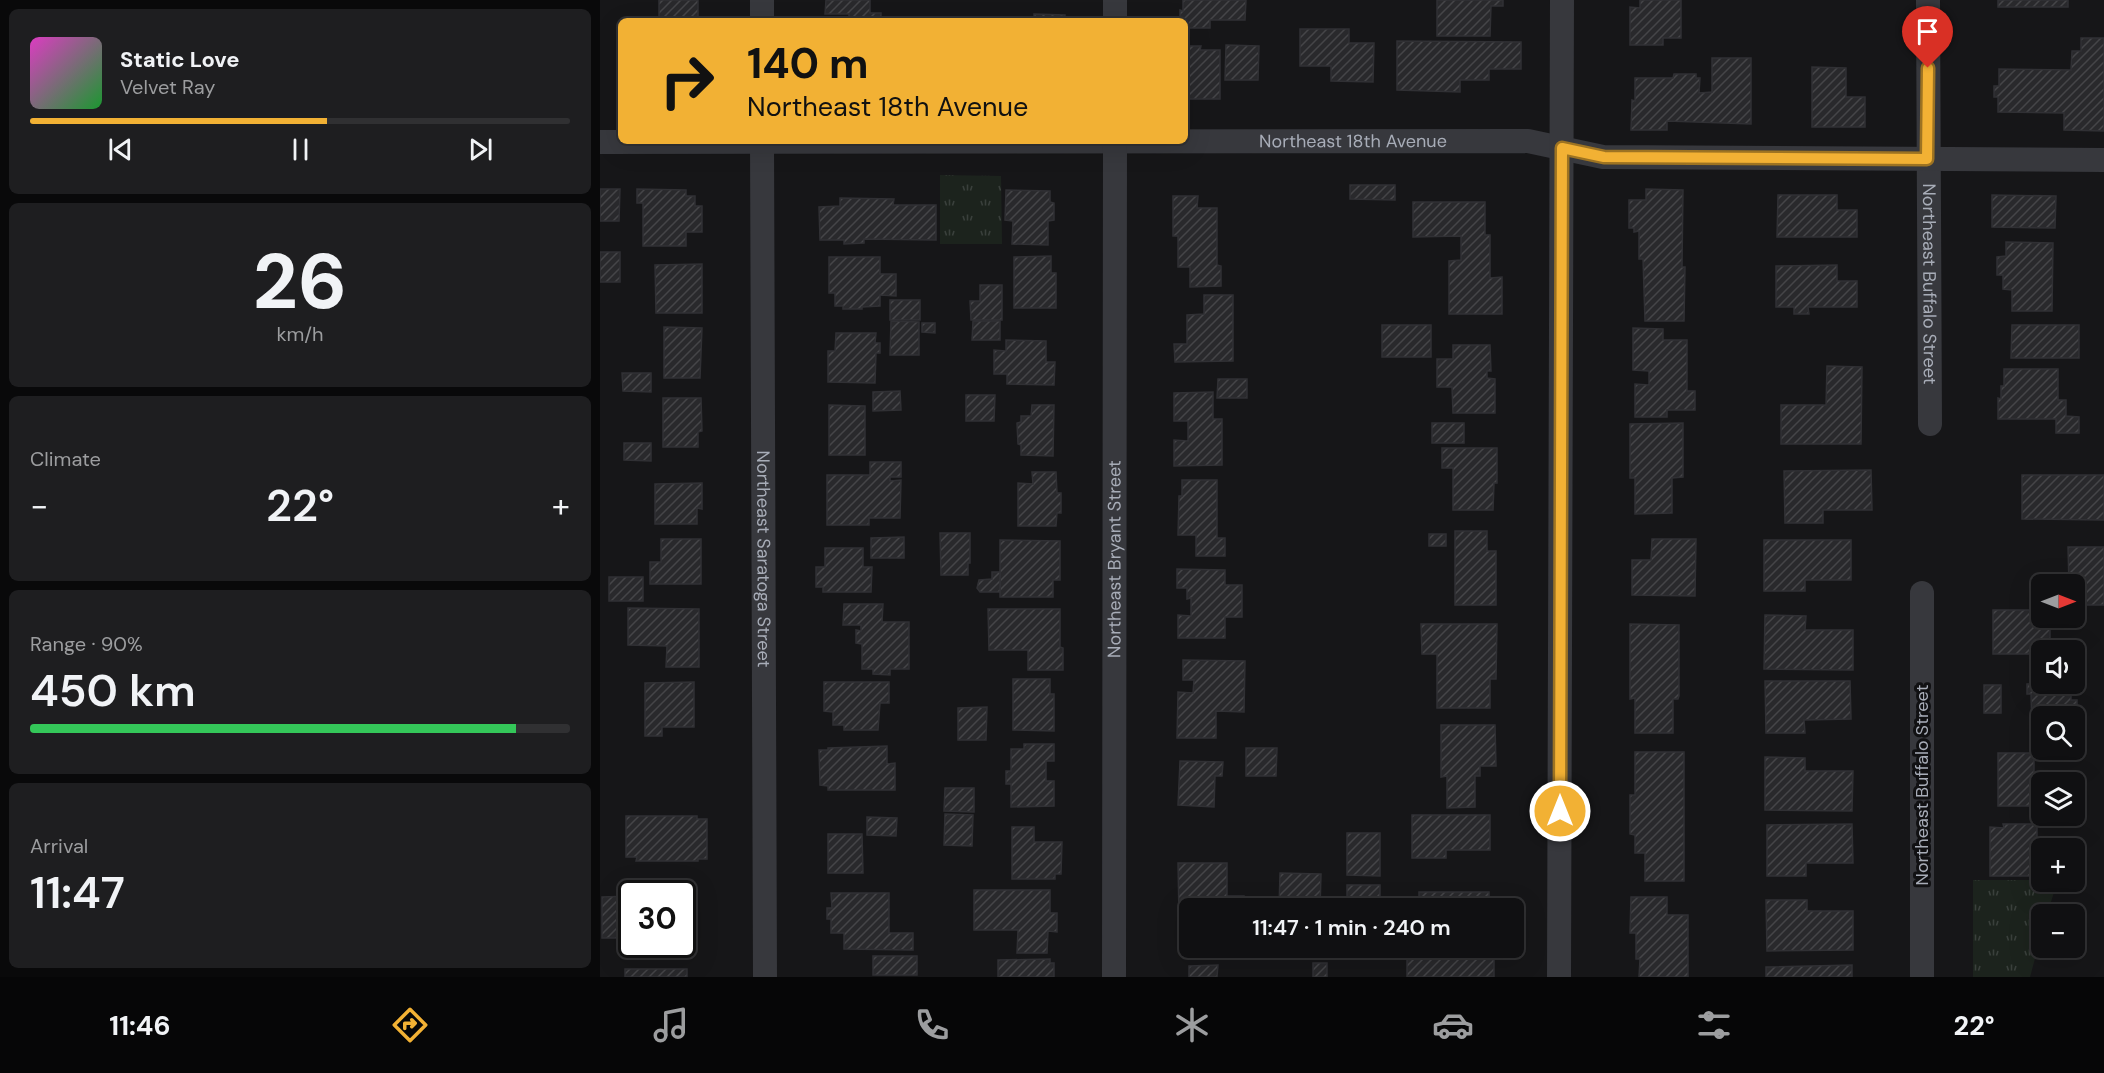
<!DOCTYPE html>
<html lang="en">
<head>
<meta charset="utf-8">
<style>
	body { margin:0; font-family:"DM Sans",sans-serif; background:#1e1e20; color:#f1f3f6; height:100vh; display:flex; flex-direction:column; font-size:22px; white-space:nowrap }
	* { box-sizing:border-box; margin:0 }
	p { font-size:20px; color:#9c9d9f }
	.icon { flex:none; width:33px; height:33px; fill:none; stroke:currentColor; stroke-width:2; stroke-linecap:round; stroke-linejoin:round }
	.map { position:relative; flex:1; overflow:hidden }
	.side { display:flex; flex-direction:column; gap:9px; padding:9px; background:#09090a; width:600px }
	.side>* { flex:none }
	.hud { position:absolute; left:18px; top:18px; width:570px; height:126px; border-radius:9px; box-shadow:0 6px 24px #0002,0 0 0 2px #303032; background:#f2b134; color:#111; overflow:hidden }
	.needle { width:39px; rotate:90deg }
	.controls { position:absolute; left:1431px; top:574px; display:grid; gap:12px }
	.controls a { display:grid; place-items:center; width:54px; height:54px; border-radius:9px; background:#101012; box-shadow:0 6px 24px #0002,0 0 0 2px #303032; font-size:30px }
	.speed { position:absolute; left:18px; top:880px; display:flex; gap:12px; font-size:30px; font-weight:700; text-align:center }
	.speed>* { display:grid; place-content:center; width:78px; height:78px; border-radius:50%; background:#101012; box-shadow:0 6px 24px #0002,0 0 0 2px #303032; line-height:1 }
	.speed .limit { border:3px solid #111; border-radius:9px; background:#fff; color:#111 }
	.pin { position:absolute; display:grid; place-items:center; width:51px; height:51px; color:#fff; margin:-62px -26px; border-radius:50% 50% 50% 0; rotate:-45deg; box-shadow:0 0 6px #0007 }
	.pin .icon { rotate:45deg }
	.me { position:absolute; width:66px; margin:-33px; rotate:0deg; stroke-linejoin:round; filter:drop-shadow(0 0 4px #0008) }
	.turn { display:flex; align-items:center; gap:21px; height:126px; padding:0 30px; font-size:27px }
	.turn .icon { width:78px; height:78px; stroke-width:2.5 }
	.turn b { display:block; font-size:42px; line-height:51px }
	.big { font-size:45px; font-weight:600; line-height:1.1 }
	.side .widget { flex:1; display:flex; flex-direction:column; justify-content:center; gap:9px; min-width:0; padding:0 21px; border-radius:9px; background:#1e1e20 }
	.side .dial { align-items:center; gap:0 }
	.dial b { font-size:78px; line-height:1 }
	.song { display:flex; align-items:center; gap:18px }
	.cover { width:72px; height:72px; border-radius:9px; background:linear-gradient(135deg,hsl(310 70% 55%),hsl(130 70% 35%)) }
	.played { height:6px; border-radius:3px; background:linear-gradient(90deg,#f2b134 55%,#303032 55%) }
	.keys { display:flex; justify-content:space-around; direction:ltr }
	.heat { display:flex; justify-content:space-between; align-items:center; font-size:33px; direction:ltr }
	.charge { height:9px; border-radius:4px; background:linear-gradient(90deg,#34c759 90%,#303032 0) }
	.trip { position:absolute; left:579px; top:898px; width:345px; height:60px; border-radius:9px; background:#101012; box-shadow:0 6px 24px #0002,0 0 0 2px #303032; font-weight:600; line-height:60px; text-align:center }
	.tab-bar { display:flex; height:96px; justify-content:space-around; align-items:center; background:#060607; color:#9c9d9f }
	.tab-bar .icon { width:42px; height:42px }
	.tab-bar .selected { color:#f2b134 }
	.tab-bar b { font-size:27px; color:#f1f3f6 }
	main { display:flex; flex:1; min-height:0 }
	.map>svg:first-child { display:block }
	.grass { fill:url(#grass-tufts) }
	.building { fill:url(#building-hatch); stroke:#303034; stroke-width:1.5 }
	.lines { fill:none; stroke-linecap:round; stroke-linejoin:round }
	.street { stroke:#37383d; stroke-width:24 }
	.route-casing { stroke:#9d7322; stroke-width:15 }
	.route { stroke:#f2b134; stroke-width:10 }
	.labels { text-anchor:middle; stroke-width:6; stroke-linejoin:round; paint-order:stroke }
	.street-label { font-size:18px; fill:#a8adb8; stroke:#111113 }
</style>
</head>
<body>
<main>
<section class="side">
<div class="widget">
<div class="song"><i class="cover"></i><div><b>Static Love</b><p>Velvet Ray</p></div></div>
<div class="played"></div>
<div class="keys"><svg class="icon" aria-label="previous" viewBox="0 0 24 24"><path d="M18 5L8 12l10 7zM5 5v14"/></svg><svg class="icon" aria-label="pause" viewBox="0 0 24 24"><path d="M8 5v14M16 5v14"/></svg><svg class="icon" aria-label="next" viewBox="0 0 24 24"><path d="M6 5l10 7-10 7zM19 5v14"/></svg></div>
</div>
<div class="widget dial"><b>26</b><p>km/h</p></div>
<div class="widget"><p>Climate</p>
<div class="heat"><a>−</a><b class="big">22°</b><a>+</a></div>
</div>
<div class="widget"><p>Range · 90%</p><b class="big">450 km</b><div class="charge"></div></div>
<div class="widget"><p>Arrival</p><b class="big">11:47</b></div>
</section>
<div class="map">
<svg width="1504" height="977" viewBox="0 0 1504 977">
	<defs>
		<pattern id="grass-tufts" width="24" height="20" patternUnits="userSpaceOnUse" patternTransform="scale(1.5)"><rect width="24" height="20" fill="#1c231d"/><path d="M3 7l-1-3M5 7V3M7 7l1-3M15 17l-1-3M17 17v-4M19 17l1-3" fill="none" stroke="#3a403c"/></pattern>
		<pattern id="building-hatch" width="6" height="6" patternUnits="userSpaceOnUse" patternTransform="scale(1.5)"><rect width="6" height="6" fill="#29292c"/><path d="M-1 1l2-2M0 6l6-6M5 7l2-2" fill="none" stroke="#454548"/></pattern>
	</defs>
	<rect width="100%" height="100%" fill="#161618"/>
	<g class="grass">
		<path d="M340,175L401,176L402,244H340Z"/>
		<path d="M1373,880H1441L1442,882H1457L1447,915H1442L1441,936L1430,977H1373Z"/>
	</g>
	<g class="building">
		<rect x="59" y="0" width="39" height="21"/>
		<path d="M226,0H270V13H281V21H249V14H225Z"/>
		<path d="M583,0H646L645,20H610V28H585V21H580V10L583,11Z"/>
		<path d="M837,0H903V6H891L890,36H837Z"/>
		<path d="M1040,0H1081V38H1063V45H1030V7L1040,8Z"/>
		<rect x="1398" y="0" width="70" height="7"/>
		<path d="M434,14L465,15V21H434Z"/>
		<path d="M700,29H749V43H774L773,82L731,81V66H700Z"/>
		<path d="M1481,38H1504V131L1464,130V113L1398,112V97H1394V86H1399V69L1471,70L1472,51H1481Z"/>
		<path d="M797,41L921,42V69H889V80H860V92L797,90Z"/>
		<path d="M626,45L659,46L658,80H625Z"/>
		<path d="M585,46H601L600,50H620V99H585Z"/>
		<path d="M1112,58H1151V124L1067,121V130H1031L1032,100L1035,101V78H1073L1074,74H1096V78H1100L1099,93L1112,92Z"/>
		<path d="M1212,67L1246,68V97H1265V127H1212Z"/>
		<path d="M750,185H795V200L750,199Z"/>
		<path d="M0,189H20L19,221H0Z"/>
		<path d="M37,189L86,190V196H95V206H102V232H86V246H43V203H37Z"/>
		<path d="M1046,189L1083,190L1082,267H1085L1084,321H1045L1043,259H1039V231L1034,232V228H1029V200H1046Z"/>
		<path d="M406,190L450,191V202L454,203V220L448,221V245L412,244L413,221L405,220Z"/>
		<path d="M1178,195H1237V210H1257V237H1177Z"/>
		<path d="M1392,195L1456,196L1455,228L1392,227Z"/>
		<path d="M573,196H598L597,208H617V265L621,266V286L590,287V267H578V236H573Z"/>
		<path d="M240,198L294,199L293,205H336V240L264,239V243L244,244V240H220L219,207L240,206Z"/>
		<path d="M813,202H885V235H890V278L902,277V314H849V261L861,260V236L813,237Z"/>
		<path d="M1406,242L1453,243L1452,311H1412V290L1403,289V275H1397V257L1406,256Z"/>
		<rect x="0" y="252" width="20" height="30"/>
		<path d="M451,256V273H456V308H414V257Z"/>
		<path d="M229,257H280V274H296V296L280,295V306L262,307V309H243V306H235V293H229Z"/>
		<path d="M102,264V313H56L55,265Z"/>
		<path d="M1237,265V281H1257V307H1208L1209,314H1194V307H1176V266Z"/>
		<path d="M380,285H402V320H371L370,301H380Z"/>
		<path d="M604,295H633V361L575,362L574,344H587V315L604,314Z"/>
		<rect x="290" y="300" width="30" height="20"/>
		<path d="M291,321L319,322V355H290Z"/>
		<path d="M373,321H400V340H372Z"/>
		<path d="M322,323H335V333L322,332Z"/>
		<rect x="782" y="325" width="49" height="32"/>
		<path d="M1412,325H1479V358H1411Z"/>
		<path d="M64,327L102,328L100,378H64Z"/>
		<path d="M1033,328L1063,329V340H1087V391H1095V410H1067V417H1035V384L1049,385V371L1033,370Z"/>
		<path d="M236,333H276L275,343H280V353H276L275,383L228,382V351H235Z"/>
		<path d="M406,340L446,341V362H455L454,385L407,384V374H394V350L406,351Z"/>
		<path d="M853,345H890L891,371H887V378L895,379V413H853L852,387H837V359H853Z"/>
		<path d="M1227,366L1262,367L1261,444H1181V405H1226Z"/>
		<path d="M1404,369H1458V400H1466V416L1479,417V433H1456V419H1398V398L1401,399V386H1404Z"/>
		<path d="M22,373H51V392L23,391Z"/>
		<path d="M618,379H647V398H617Z"/>
		<path d="M300,391L301,410L273,411V392Z"/>
		<path d="M613,392V419H622V465L574,466V440L588,441V421H574V393Z"/>
		<path d="M366,395H395L394,421H366Z"/>
		<path d="M63,398H101L102,431L98,432V447H63Z"/>
		<path d="M229,405L265,406V455H229Z"/>
		<path d="M432,405H454L453,456L421,455V445L418,444L417,423L421,422V416H431Z"/>
		<rect x="832" y="423" width="32" height="20"/>
		<path d="M1083,423V477L1072,478V513L1035,514V478H1030V424Z"/>
		<path d="M24,443H51V461L24,460Z"/>
		<path d="M842,448H897V483H894L893,510H853V468H842Z"/>
		<path d="M270,462H301V477H290V481L301,480L300,518H269V525H227V475H270Z"/>
		<path d="M1271,470L1272,510H1223V523H1185L1184,471Z"/>
		<path d="M432,472H456L457,493H461V513H457L456,526H418V483L433,484Z"/>
		<path d="M1422,475H1504V520L1422,519Z"/>
		<path d="M582,480H617V538H625V556H596V535H578L579,496H582Z"/>
		<path d="M102,483V509L97,508V524H55V484Z"/>
		<path d="M855,531H887V551H896V605H855Z"/>
		<path d="M340,533H370V563H368V575H341Z"/>
		<rect x="829" y="534" width="17" height="12"/>
		<path d="M304,537V558H271V538Z"/>
		<path d="M61,539H101V584H50V562H61Z"/>
		<path d="M1052,539H1096L1095,596L1032,595V560H1051Z"/>
		<path d="M400,540L460,541V580H453V597H400Z"/>
		<path d="M1164,540H1251V580H1205V591H1164Z"/>
		<path d="M1468,547H1504V605H1474V585H1469Z"/>
		<path d="M225,548H263V567H272L271,592H223V587H216V567H225Z"/>
		<path d="M577,569L625,570V585H642V617H625V638H578V615L591,616V598L587,599V588H577Z"/>
		<path d="M392,572H400V592H380L377,588L379,580L392,579Z"/>
		<rect x="9" y="577" width="34" height="24"/>
		<path d="M244,604H283L282,622H309V669H290V675L273,674V669H262V644L256,643V630L261,631V625H243Z"/>
		<path d="M28,608L99,609V667H66L67,646L28,645Z"/>
		<path d="M388,609H460V647L463,648V670H428V650H389Z"/>
		<path d="M1393,610H1442V618H1450V651H1442V654H1393Z"/>
		<path d="M1165,615L1206,616L1205,630H1253V670L1164,669Z"/>
		<path d="M821,624H897L896,679H890V708H837V654H822Z"/>
		<path d="M1030,624L1079,625V696L1078,699H1073V733H1035V698L1030,699Z"/>
		<path d="M583,660L645,661L644,712L616,711V738H577L578,692L593,693L594,680H583Z"/>
		<path d="M413,679H450V694H454V731L413,730Z"/>
		<path d="M1165,681H1250L1251,719L1204,720L1205,733H1166Z"/>
		<path d="M94,682V727H62V736H45V683Z"/>
		<path d="M224,682H289V703H280L278,730H244V725H233V712L224,711Z"/>
		<path d="M1427,684H1471V700H1477V713H1470V717H1442V728H1432L1431,694H1427Z"/>
		<rect x="1384" y="685" width="17" height="28"/>
		<path d="M387,707L386,740H358V708Z"/>
		<path d="M841,725H895L896,766H880V776H875V807L847,808V776L841,777Z"/>
		<path d="M424,744H454V761H446V781H454V806L411,807V784H406V771H411V749H424Z"/>
		<path d="M287,746V764L295,763V790H228V786L220,785L219,750H228V748Z"/>
		<path d="M646,748H677L676,776H646Z"/>
		<path d="M1035,752H1084V881H1045V853H1035V835L1030,834V795H1035Z"/>
		<path d="M1398,753H1434V773H1439V806H1398Z"/>
		<path d="M1165,757L1205,758V771H1253L1252,811L1165,810Z"/>
		<path d="M580,761L623,762L622,776H615L614,807L578,805Z"/>
		<path d="M345,788H374V812L344,811Z"/>
		<path d="M345,814L373,815L372,846L344,845Z"/>
		<path d="M812,815H890V850H846V858H812Z"/>
		<path d="M26,816H97V819H107V859H98V861H36L37,857H26Z"/>
		<path d="M267,817L297,818L296,836L267,835Z"/>
		<path d="M1252,824L1253,863H1206V876H1167V825Z"/>
		<path d="M1403,824H1437V839H1443L1442,876H1390V827L1404,828Z"/>
		<path d="M412,827H434V842H462L461,874H455V879H412Z"/>
		<path d="M747,833H780V876L747,875Z"/>
		<path d="M228,834H262L263,873H228Z"/>
		<path d="M578,863H627V896H644L643,909H590V916H579Z"/>
		<path d="M680,873L721,874L720,909H679Z"/>
		<rect x="747" y="885" width="33" height="24"/>
		<path d="M374,890H450V913H457V932L448,931L447,953H417L418,930H374Z"/>
		<rect x="819" y="892" width="70" height="17"/>
		<path d="M231,893H289V933H313V950L244,949V933H231V919H227V908H232Z"/>
		<path d="M32,896V938H2V897Z"/>
		<path d="M1031,897H1067V915H1088V977H1039L1040,959H1036V933H1030Z"/>
		<path d="M1166,900H1207V911H1253V950L1167,951Z"/>
		<rect x="807" y="955" width="87" height="22"/>
		<rect x="273" y="956" width="44" height="19"/>
		<path d="M450,959V963H454V977H398V960Z"/>
		<rect x="713" y="963" width="14" height="14"/>
		<path d="M618,965L617,977H589V966Z"/>
		<path d="M1252,965V977H1166V967Z"/>
		<rect x="25" y="969" width="62" height="8"/>
	</g>
	<g class="lines">
		<g class="street">
			<path d="M162,0V21"/>
			<path d="M515,0V21"/>
			<path id="s1" d="M1328,0L1330,424"/>
			<path id="s2" d="M162,141L165,977"/>
			<path id="s3" d="M0,142L928,141L1003,157L1504,160"/>
			<path id="s4" d="M514,977L515,141"/>
			<path d="M959,977L962,0"/>
			<path d="M1322,977V593"/>
		</g>
	</g>
	<g class="lines">
		<g class="route-casing">
			<path id="route" d="M960,811L962,148L1004,157L1327,159L1328,68"/>
		</g>
		<use href="#route" class="route"/>
	</g>
	<g class="labels">
		<g class="street-label">
			<text dy="6" stroke="none"><textPath href="#s3" startOffset="753">Northeast 18th Avenue</textPath></text>
			<text dy="6" stroke="none"><textPath href="#s1" startOffset="284">Northeast Buffalo Street</textPath></text>
			<text dy="6" stroke="none"><textPath href="#s2" startOffset="418">Northeast Saratoga Street</textPath></text>
			<text dy="6" stroke="none"><textPath href="#s4" startOffset="418">Northeast Bryant Street</textPath></text>
			<text transform="translate(1322 785) rotate(-90)" y="6">Northeast Buffalo Street</text>
		</g>
	</g>
</svg>
<div class="controls">
<a><svg class="needle" viewBox="-14 -14 28 28"><path d="M0-13l5 13h-10z" fill="#e53935"/><path d="M0 13l5-13h-10z" fill="#9c9d9f"/></svg></a>
<a><svg class="icon" aria-label="sound" viewBox="0 0 24 24"><path d="M4 9h4l5-4v14l-5-4H4zM17 9q2 3 0 6"/></svg></a>
<a><svg class="icon" aria-label="search" viewBox="0 0 24 24"><circle cx="10" cy="10" r="6"/><path d="M15 15l6 6"/></svg></a>
<a><svg class="icon" aria-label="layers" viewBox="0 0 24 24"><path d="M12 4l9 5-9 5-9-5zM3 14l9 5 9-5"/></svg></a>
<a>+</a>
<a>−</a>
</div>
<div class="speed"><div class="limit">30</div></div>
<div class="pin" style="left:1328px;top:68px;background:#d93025"><svg class="icon" aria-label="arrive" viewBox="0 0 24 24"><path d="M6 21V4h12l-3 4 3 4H6"/></svg></div>
<svg class="me" style="left:960px;top:811px" viewBox="-20 -20 40 40"><circle r="17" fill="#f2b134" stroke="#fff" stroke-width="3"/><path d="M0-11L8 9 0 5-8 9z" fill="#fff"/></svg>
<div class="trip">11:47 · 1 min · 240 m</div>
<div class="hud">
<div class="turn"><svg class="icon" aria-label="right" viewBox="0 0 24 24"><path d="M7 20v-9h11M14 6l5 5-5 5"/></svg><div><b>140 m</b>Northeast 18th Avenue</div></div>
</div>
</div>
</main>
<nav class="tab-bar">
<b>11:46</b>
<svg class="icon selected" aria-label="directions" viewBox="0 0 24 24"><path d="M12 3l9 9-9 9-9-9zM9 14v-3h6M13 9l2 2-2 2"/></svg>
<svg class="icon" aria-label="music" viewBox="0 0 24 24"><path d="M9 18V5l10-2v13"/><circle cx="6" cy="18" r="3"/><circle cx="16" cy="16" r="3"/></svg>
<svg class="icon" aria-label="phone" viewBox="0 0 24 24"><path d="M5 4h4l2 5-3 2q2 4 5 5l2-3 5 2v4C11 20 4 13 5 4z"/></svg>
<svg class="icon" aria-label="climate" viewBox="0 0 24 24"><path d="M12 3v18M4 7l16 10M4 17L20 7"/></svg>
<svg class="icon" aria-label="car" viewBox="0 0 24 24"><path d="M5 17H2v-5l4-1 3-4h7l3 4 3 1v5h-3M9 17h6M6 11h13"/><circle cx="7" cy="17" r="2"/><circle cx="17" cy="17" r="2"/></svg>
<svg class="icon" aria-label="filters" viewBox="0 0 24 24"><path d="M4 7h16M4 17h16"/><circle cx="9" cy="7" r="2"/><circle cx="15" cy="17" r="2"/></svg>
<b>22°</b>
</nav>
</body>
</html>
